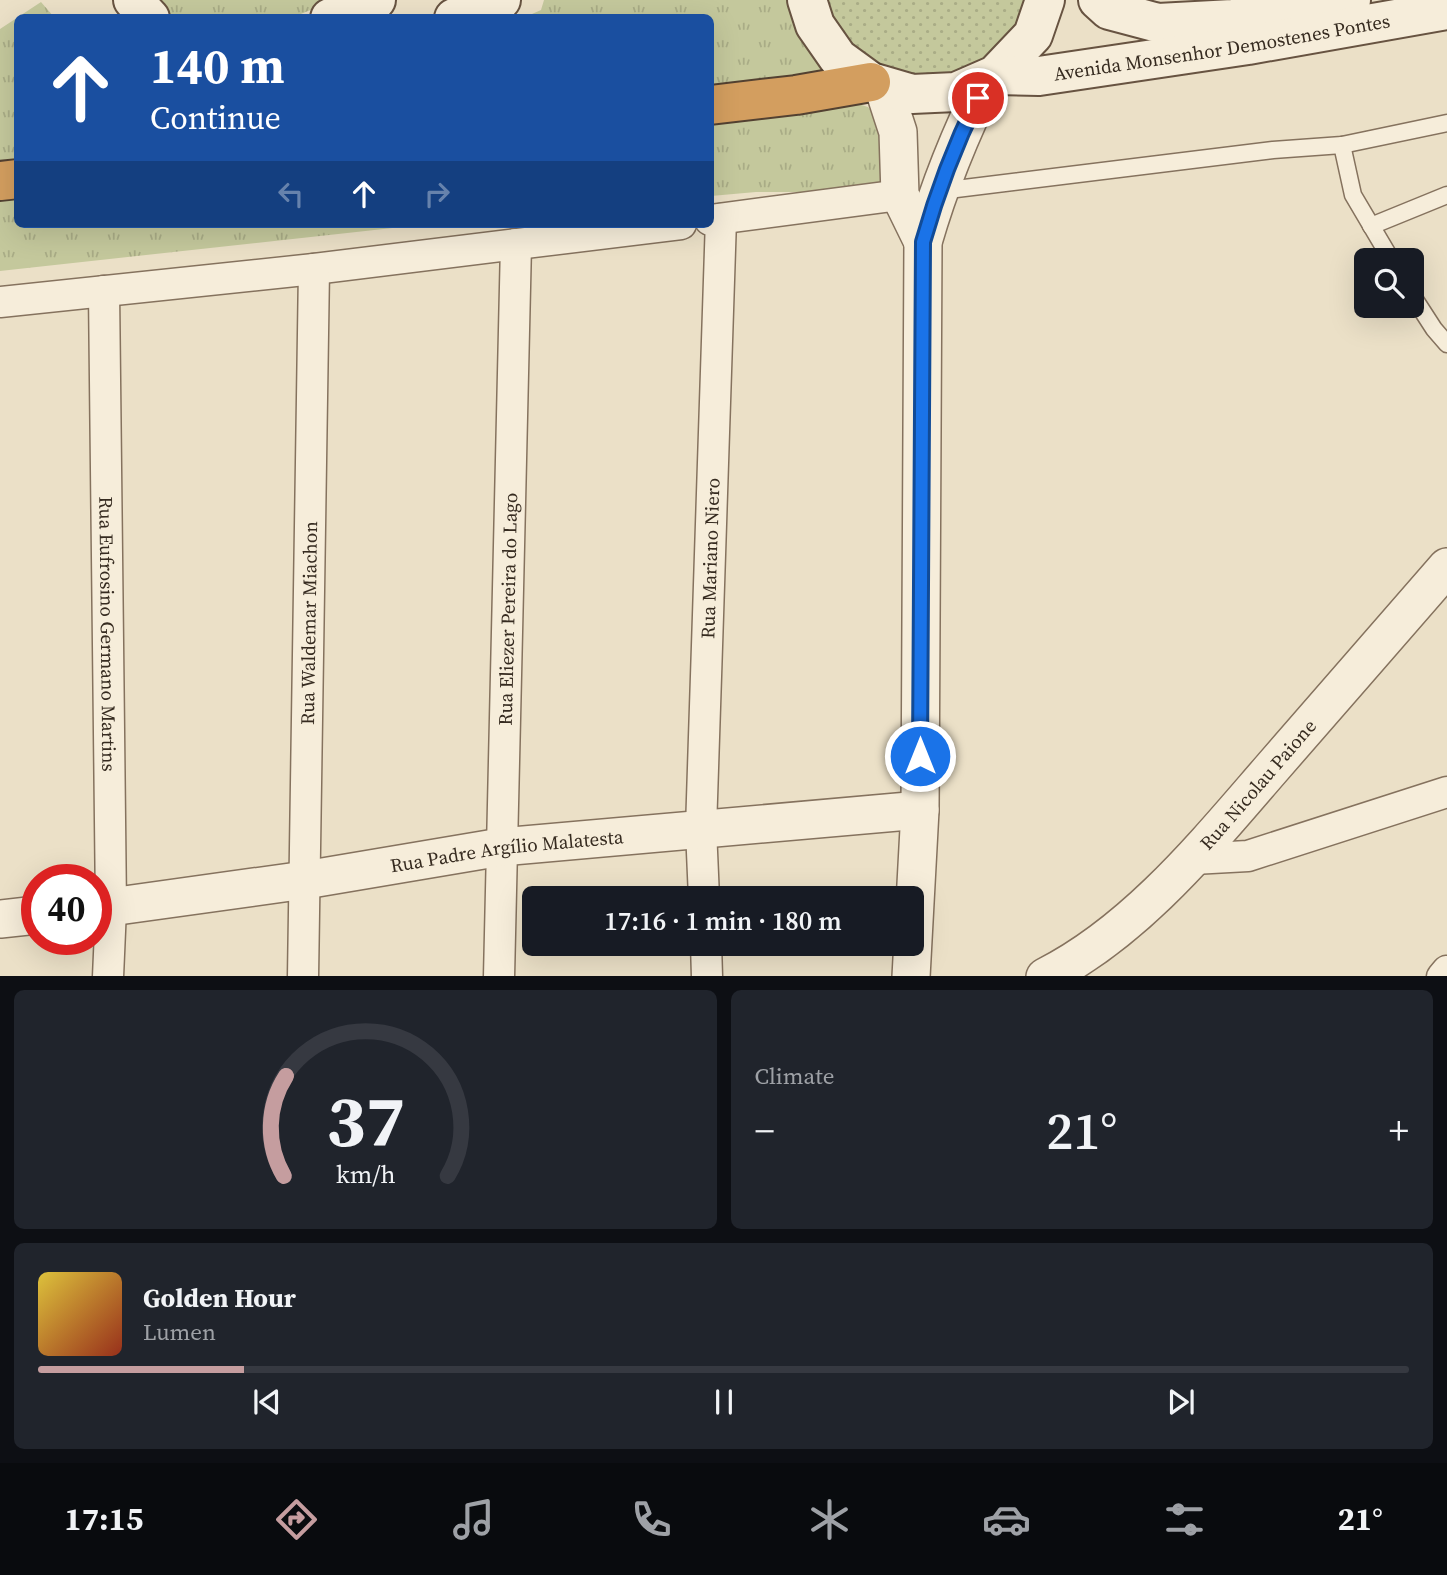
<!DOCTYPE html>
<html lang="en">
<head>
<meta charset="utf-8">
<style>
	body { margin:0; font-family:"Source Serif 4",serif; background:#20242c; color:#f1f3f6; height:100vh; display:flex; flex-direction:column; font-size:26px; white-space:nowrap }
	* { box-sizing:border-box; margin:0 }
	p { font-size:23px; color:#9ea1a6 }
	.icon { flex:none; width:38px; height:38px; fill:none; stroke:currentColor; stroke-width:2; stroke-linecap:round; stroke-linejoin:round }
	.map { position:relative; height:976px; overflow:hidden }
	.sheet { display:flex; flex-direction:column; gap:14px; padding:14px; background:#0d0f14; flex:1 }
	.sheet>* { flex:none }
	.banner { position:absolute; left:14px; top:14px; width:700px; height:214px; border-radius:10px; box-shadow:0 7px 28px #0002; background:#1a4fa0; color:#fff; overflow:hidden }
	.controls { position:absolute; left:1354px; top:248px; display:grid; gap:14px }
	.controls a { display:grid; place-items:center; width:70px; height:70px; border-radius:10px; background:#171b24; box-shadow:0 7px 28px #0002; font-size:35px }
	.speed { position:absolute; left:21px; top:864px; display:flex; gap:14px; font-size:35px; font-weight:700; text-align:center }
	.speed>* { display:grid; place-content:center; width:91px; height:91px; border-radius:50%; background:#171b24; box-shadow:0 7px 28px #0002; line-height:1 }
	.speed .limit { border:10px solid #d22; background:#fff; color:#111 }
	.pin { position:absolute; display:grid; place-items:center; width:60px; height:60px; color:#fff; margin:-30px; border:4px solid #fff; border-radius:50%; box-shadow:0 2px 7px #0007 }
	.me { position:absolute; width:77px; margin:-38px; rotate:0deg; stroke-linejoin:round; filter:drop-shadow(0 0 5px #0008) }
	.turn { display:flex; align-items:center; gap:24px; height:147px; padding:0 21px; font-size:32px }
	.turn .icon { width:91px; height:91px; stroke-width:2.5 }
	.turn b { display:block; font-size:49px; line-height:60px }
	.lanes { display:flex; align-items:center; height:66px; padding:0 21px; background:#0003; justify-content:center; gap:35px; direction:ltr }
	.lanes .off { opacity:.35 }
	.big { font-size:52px; font-weight:600; line-height:1.1 }
	.sheet .widget { flex:1; display:flex; flex-direction:column; justify-content:center; gap:10px; min-width:0; padding:0 24px; border-radius:10px; background:#20242c }
	.sheet .dial { align-items:center; gap:0 }
	.dial svg { height:182px; overflow:visible; fill:none; stroke:#363941; stroke-width:7; stroke-linecap:round; text-anchor:middle }
	.dial text { fill:#f1f3f6; stroke:none }
	.song { display:flex; align-items:center; gap:21px }
	.cover { width:84px; height:84px; border-radius:10px; background:linear-gradient(135deg,hsl(50 70% 55%),hsl(10 70% 35%)) }
	.played { height:7px; border-radius:4px; background:linear-gradient(90deg,#c59d9f 15%,#363941 15%) }
	.keys { display:flex; justify-content:space-around; direction:ltr }
	.heat { display:flex; justify-content:space-between; align-items:center; font-size:38px; direction:ltr }
	.sheet .tiles { flex:1; display:grid; gap:14px; grid-template-columns:1fr 1fr }
	.widget:last-child { grid-column:span 2 }
	.trip { position:absolute; left:522px; top:886px; width:402px; height:70px; border-radius:10px; background:#171b24; box-shadow:0 7px 28px #0002; font-weight:600; line-height:70px; text-align:center }
	.menu { display:flex; height:112px; justify-content:space-around; align-items:center; background:#090b0e; color:#9ea1a6 }
	.menu .icon { width:49px; height:49px }
	.menu .selected { color:#c59d9f }
	.menu b { font-size:32px; color:#f1f3f6 }
	.map>svg:first-child { display:block }
	.grass { fill:url(#grass-tufts) }
	.park { fill:url(#park-dots) }
	.lines { fill:none; stroke-linecap:round; stroke-linejoin:round }
	.service-casing { stroke:#85725e; stroke-width:19 }
	.minor-casing { stroke:#85725e; stroke-width:33 }
	.tertiary-casing { stroke:#85725e; stroke-width:40 }
	.secondary-casing { stroke:#675341; stroke-width:42 }
	.motorway-casing { stroke:#534131; stroke-width:42 }
	.service { stroke:#f6edda; stroke-width:16 }
	.minor { stroke:#f6edda; stroke-width:30 }
	.tertiary { stroke:#f6edda; stroke-width:37 }
	.secondary { stroke:#f6edda; stroke-width:38 }
	.motorway { stroke:#d39e5f; stroke-width:38 }
	.route-casing { stroke:#114b97; stroke-width:18 }
	.route { stroke:#1a73e8; stroke-width:12 }
	.labels { text-anchor:middle; stroke-width:5; stroke-linejoin:round; paint-order:stroke }
	.street-label { font-size:19px; fill:#362b20; stroke:#f3ead6 }
</style>
</head>
<body>
<div class="map">
<svg width="1447" height="977" viewBox="0 0 1447 977">
	<defs>
		<pattern id="grass-tufts" width="24" height="20" patternUnits="userSpaceOnUse" patternTransform="scale(1.75)"><rect width="24" height="20" fill="#c4c89c"/><path d="M3 7l-1-3M5 7V3M7 7l1-3M15 17l-1-3M17 17v-4M19 17l1-3" fill="none" stroke="#a9ac86"/></pattern>
		<pattern id="park-dots" width="8" height="8" patternUnits="userSpaceOnUse" patternTransform="scale(1.75)"><rect width="8" height="8" fill="#c4c89c"/><path d="M2 2h.1M6 6h.1" fill="none" stroke="#a9ac86" stroke-width="1.8" stroke-linecap="round"/></pattern>
	</defs>
	<rect width="100%" height="100%" fill="#ebe0c7"/>
	<g class="grass">
		<path d="M151,0H335L291,18L171,17Z"/>
		<path d="M544,0H793L831,71L711,86L710,18H523L541,10Z"/>
		<path d="M41,2L54,17L18,18L17,161L0,163V29Z"/>
		<path d="M846,100L868,107L887,127L883,184L870,192H756L711,196L710,113Z"/>
		<path d="M17,189L18,224H429L0,271V190Z"/>
	</g>
	<path class="park" d="M826,0H1025C1023,8 1021,18 1016,25C1013,31 1006,36 1001,41C996,47 989,56 982,60C921,95 847,67 826,0Z"/>
	<g class="lines">
		<g class="service-casing">
			<g id="service">
				<path d="M1342,145L1353,195L1392,261"/>
				<path d="M940,191L1273,150L1342,145L1447,123"/>
				<path d="M1371,226L1447,195"/>
				<path d="M1412,295L1434,329L1447,344"/>
			</g>
		</g>
		<g class="minor-casing">
			<g id="minor">
				<path d="M710,220L900,195"/>
				<path id="s1" d="M104,291L111,908L108,977"/>
				<path d="M0,302L314,269L681,224"/>
				<path d="M1193,859L1248,856L1447,792"/>
				<path id="s2" d="M704,898L701,829L721,219"/>
				<path d="M706,943L707,977"/>
				<path id="s3" d="M303,977L314,269"/>
				<path id="s4" d="M499,977L516,244"/>
				<path d="M1442,977L1447,971"/>
			</g>
		</g>
		<g class="tertiary-casing">
			<g id="tertiary">
				<path d="M883,86L898,132L900,195L923,242"/>
				<path id="s5" d="M96,909L305,880L501,847L920,810"/>
				<path d="M0,919L37,915"/>
				<path d="M911,977L920,810L923,242C940,183 961,132 988,78"/>
				<path id="s6" d="M1045,977C1136,931 1206,844 1272,768C1330,701 1389,634 1447,567"/>
			</g>
		</g>
		<g class="secondary-casing">
			<g id="secondary">
				<path d="M133,0L150,18"/>
				<path d="M807,0L815,25L838,58L871,82L912,94L956,92L995,75L1033,35L1045,0"/>
				<path d="M1098,0L1109,10L1158,23L1233,19L1351,0"/>
				<path d="M330,18L376,0"/>
				<path d="M454,18L501,0"/>
				<path id="s7" d="M995,75L1039,76L1248,45L1447,10"/>
			</g>
		</g>
		<g class="motorway-casing">
			<g id="motorway">
				<path d="M710,105L796,95L871,82"/>
				<path d="M0,181L18,179"/>
			</g>
		</g>
		<use href="#service" class="service"/>
		<use href="#minor" class="minor"/>
		<use href="#tertiary" class="tertiary"/>
		<use href="#secondary" class="secondary"/>
		<use href="#motorway" class="motorway"/>
	</g>
	<g class="lines">
		<g class="route-casing">
			<path id="route" d="M920,756L923,242C937,192 955,145 978,98"/>
		</g>
		<use href="#route" class="route"/>
	</g>
	<g class="labels">
		<g class="street-label">
			<text dy="7" stroke="none"><textPath href="#s7" startOffset="229">Avenida Monsenhor Demostenes Pontes</textPath></text>
			<text dy="7" stroke="none"><textPath href="#s2" startOffset="340">Rua Mariano Niero</textPath></text>
			<text dy="7" stroke="none"><textPath href="#s4" startOffset="368">Rua Eliezer Pereira do Lago</textPath></text>
			<text dy="7" stroke="none"><textPath href="#s3" startOffset="354">Rua Waldemar Miachon</textPath></text>
			<text dy="7" stroke="none"><textPath href="#s1" startOffset="343">Rua Eufrosino Germano Martins</textPath></text>
			<text dy="7" stroke="none"><textPath href="#s6" startOffset="289">Rua Nicolau Paione</textPath></text>
			<text dy="7" stroke="none"><textPath href="#s5" startOffset="415">Rua Padre Argílio Malatesta</textPath></text>
		</g>
	</g>
</svg>
<div class="controls">
<a><svg class="icon" aria-label="search" viewBox="0 0 24 24"><circle cx="10" cy="10" r="6"/><path d="M15 15l6 6"/></svg></a>
</div>
<div class="speed"><div class="limit">40</div></div>
<div class="pin" style="left:978px;top:98px;background:#d93025"><svg class="icon" aria-label="arrive" viewBox="0 0 24 24"><path d="M6 21V4h12l-3 4 3 4H6"/></svg></div>
<svg class="me" style="left:920px;top:756px" viewBox="-20 -20 40 40"><circle r="17" fill="#1a73e8" stroke="#fff" stroke-width="3"/><path d="M0-11L8 9 0 5-8 9z" fill="#fff"/></svg>
<div class="trip">17:16 · 1 min · 180 m</div>
<div class="banner">
<div class="turn"><svg class="icon" aria-label="ahead" viewBox="0 0 24 24"><path d="M12 20V5M6 11l6-6 6 6"/></svg><div><b>140 m</b>Continue</div></div>
<div class="lanes"><svg class="icon off" aria-label="left" viewBox="0 0 24 24"><path d="M17 20v-9H6M10 6l-5 5 5 5"/></svg><svg class="icon" aria-label="ahead" viewBox="0 0 24 24"><path d="M12 20V5M6 11l6-6 6 6"/></svg><svg class="icon off" aria-label="right" viewBox="0 0 24 24"><path d="M7 20v-9h11M14 6l5 5-5 5"/></svg></div>
</div>
</div>
<section class="sheet">
<div class="tiles">
<div class="widget dial"><svg viewBox="0 0 100 80">
<path d="M14 69A42 42 0 1 1 86 69"/>
<path d="M14 69A42 42 0 0 1 15 25" stroke="#c59d9f"/>
<text x="50" y="56" font-size="32" font-weight="700">37</text>
<text x="50" y="72" font-size="11">km/h</text>
</svg></div>
<div class="widget"><p>Climate</p>
<div class="heat"><a>−</a><b class="big">21°</b><a>+</a></div>
</div>
<div class="widget">
<div class="song"><i class="cover"></i><div><b>Golden Hour</b><p>Lumen</p></div></div>
<div class="played"></div>
<div class="keys"><svg class="icon" aria-label="previous" viewBox="0 0 24 24"><path d="M18 5L8 12l10 7zM5 5v14"/></svg><svg class="icon" aria-label="pause" viewBox="0 0 24 24"><path d="M8 5v14M16 5v14"/></svg><svg class="icon" aria-label="next" viewBox="0 0 24 24"><path d="M6 5l10 7-10 7zM19 5v14"/></svg></div>
</div>
</div>
</section>
<nav class="menu">
<b>17:15</b>
<svg class="icon selected" aria-label="directions" viewBox="0 0 24 24"><path d="M12 3l9 9-9 9-9-9zM9 14v-3h6M13 9l2 2-2 2"/></svg>
<svg class="icon" aria-label="music" viewBox="0 0 24 24"><path d="M9 18V5l10-2v13"/><circle cx="6" cy="18" r="3"/><circle cx="16" cy="16" r="3"/></svg>
<svg class="icon" aria-label="phone" viewBox="0 0 24 24"><path d="M5 4h4l2 5-3 2q2 4 5 5l2-3 5 2v4C11 20 4 13 5 4z"/></svg>
<svg class="icon" aria-label="climate" viewBox="0 0 24 24"><path d="M12 3v18M4 7l16 10M4 17L20 7"/></svg>
<svg class="icon" aria-label="car" viewBox="0 0 24 24"><path d="M5 17H2v-5l4-1 3-4h7l3 4 3 1v5h-3M9 17h6M6 11h13"/><circle cx="7" cy="17" r="2"/><circle cx="17" cy="17" r="2"/></svg>
<svg class="icon" aria-label="filters" viewBox="0 0 24 24"><path d="M4 7h16M4 17h16"/><circle cx="9" cy="7" r="2"/><circle cx="15" cy="17" r="2"/></svg>
<b>21°</b>
</nav>
</body>
</html>
